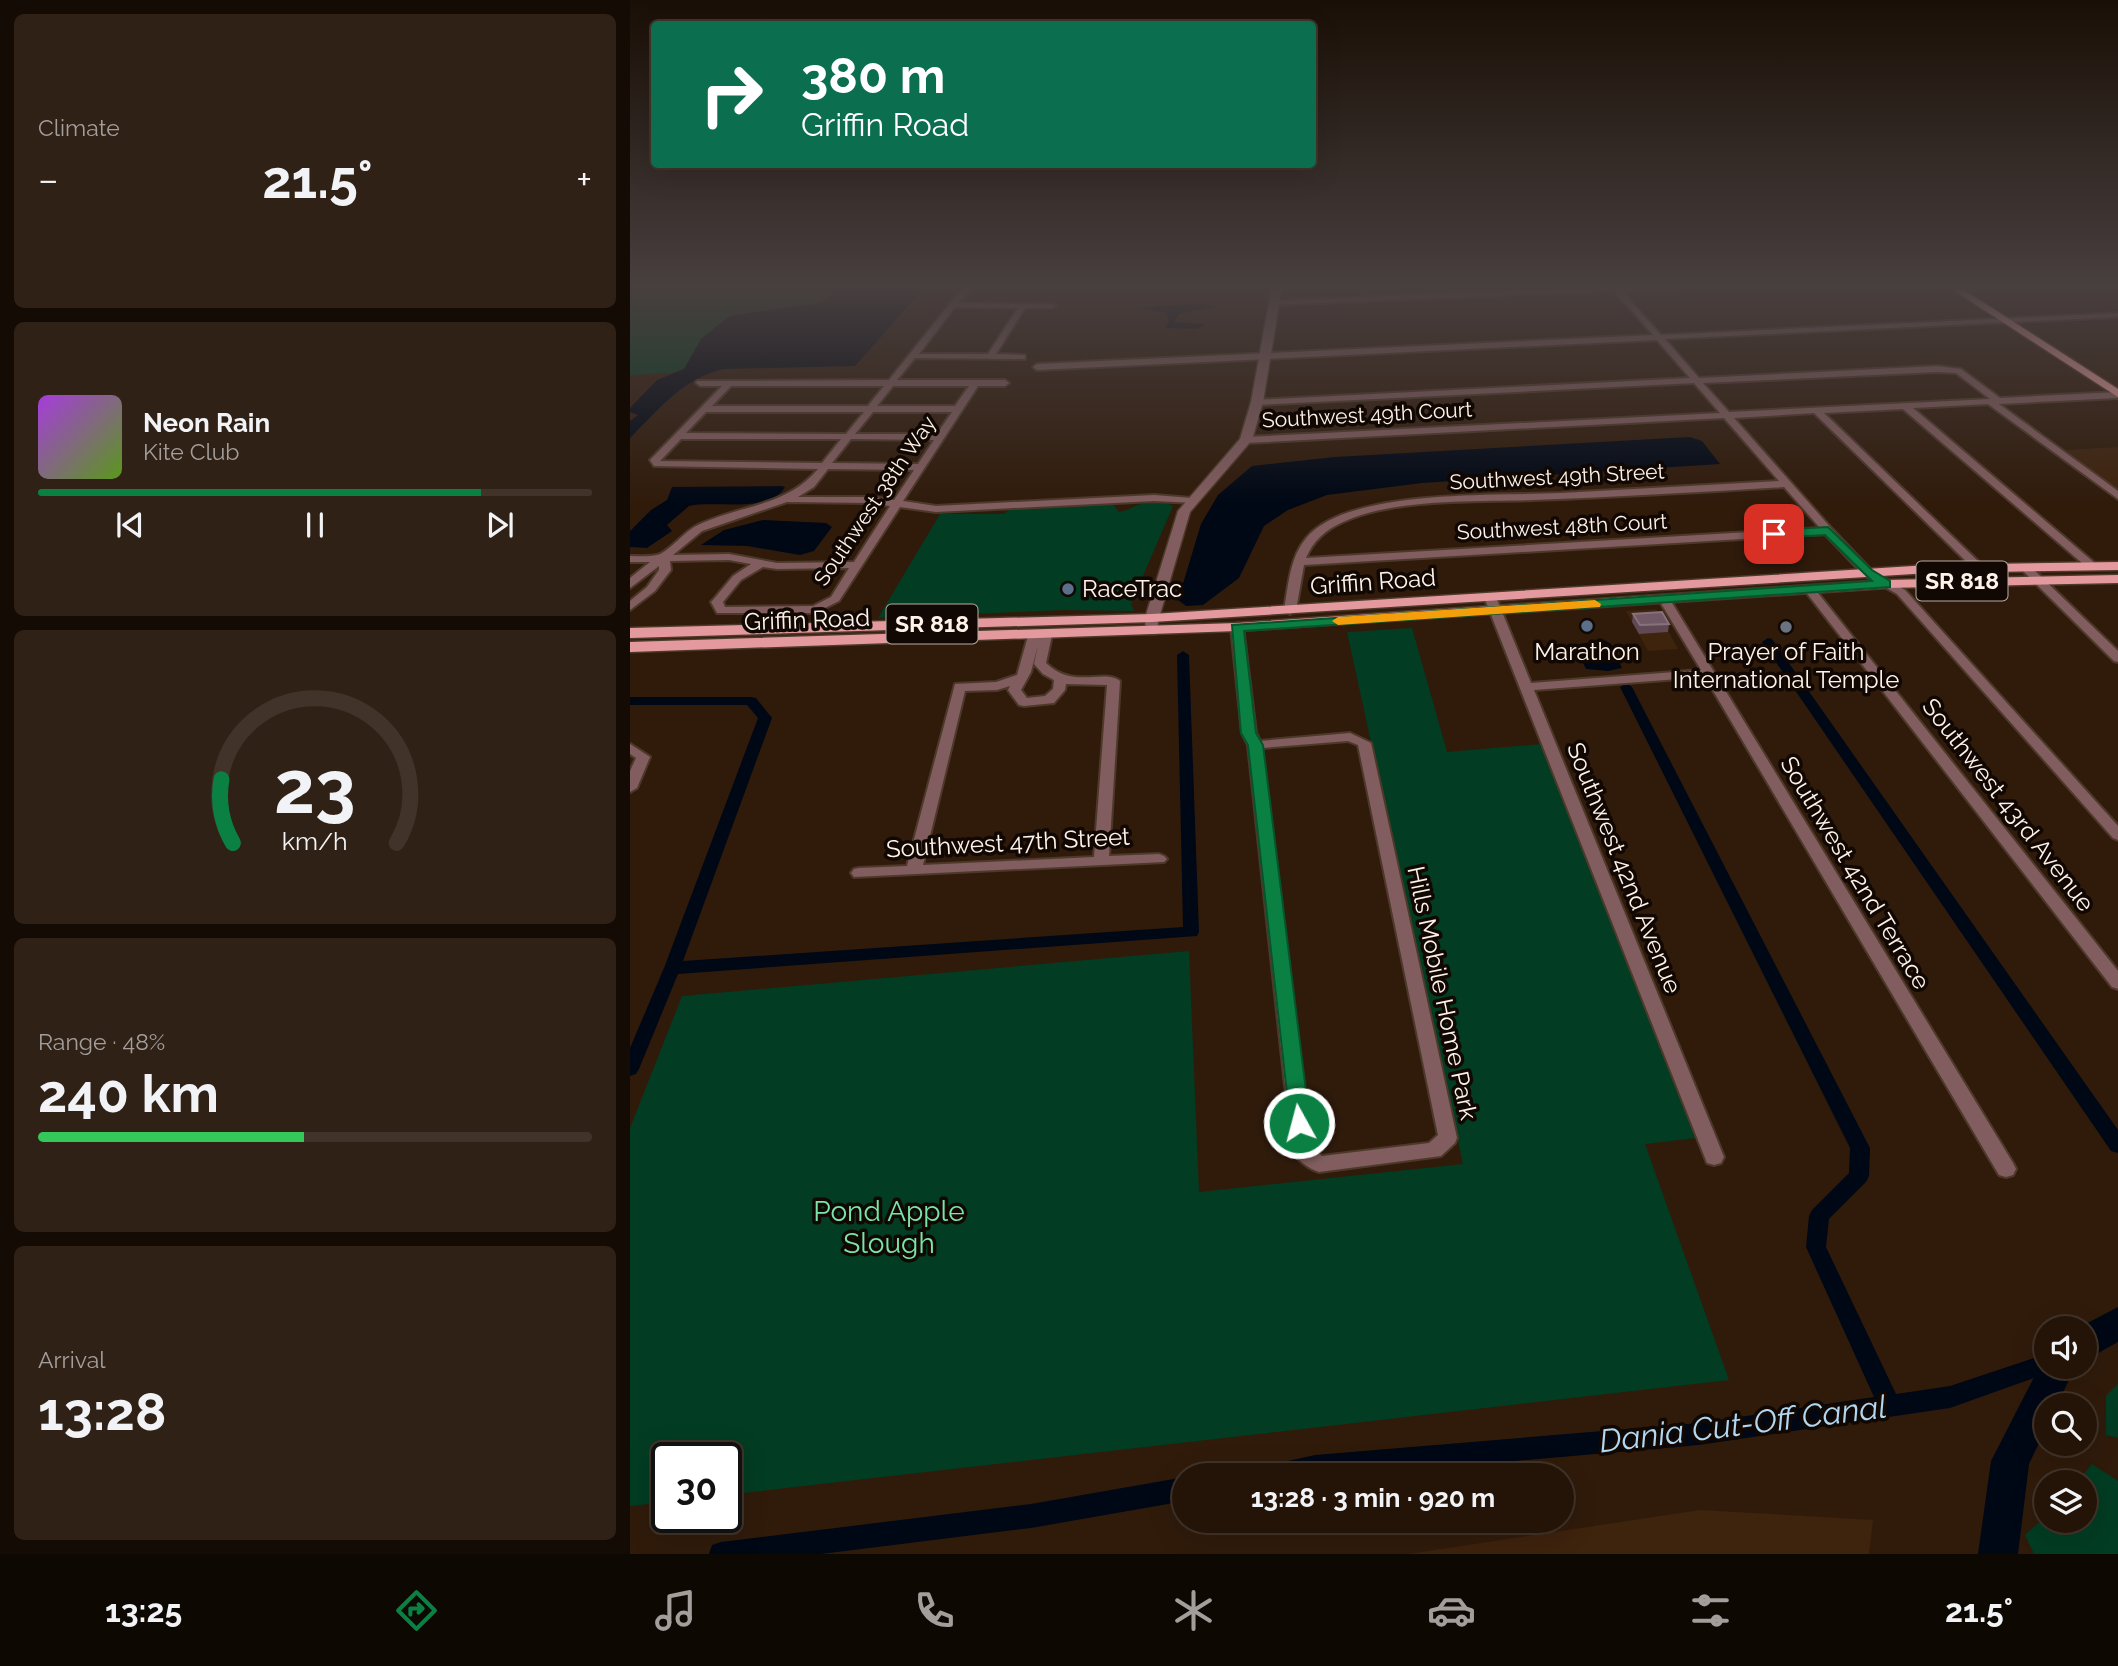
<!DOCTYPE html>
<html lang="en">
<head>
<meta charset="utf-8">
<style>
	body { margin:0; font-family:Raleway,sans-serif; background:#302116; color:#f1f3f6; height:100vh; display:flex; flex-direction:column; font-size:26px; white-space:nowrap }
	* { box-sizing:border-box; margin:0 }
	p { font-size:23px; color:#a39e9c }
	.icon { flex:none; width:38px; height:38px; fill:none; stroke:currentColor; stroke-width:2; stroke-linecap:round; stroke-linejoin:round }
	.map { position:relative; flex:1; overflow:hidden }
	.sheet { display:flex; flex-direction:column; gap:14px; padding:14px; background:#140b04; width:630px }
	.sheet>* { flex:none }
	.banner { position:absolute; left:21px; top:21px; width:665px; height:147px; border-radius:7px; box-shadow:0 7px 28px #0002,0 0 0 2px #413329; background:#0b6e4f; color:#fff; overflow:hidden }
	.fabs { position:absolute; left:1404px; top:1316px; display:grid; gap:14px }
	.fabs a { display:grid; place-items:center; width:63px; height:63px; border-radius:50%; background:#241408; box-shadow:0 7px 28px #0002,0 0 0 2px #413329; font-size:35px }
	.speed { position:absolute; left:21px; top:1442px; display:flex; gap:14px; font-size:35px; font-weight:700; text-align:center }
	.speed>* { display:grid; place-content:center; width:91px; height:91px; border-radius:50%; background:#241408; box-shadow:0 7px 28px #0002,0 0 0 2px #413329; line-height:1 }
	.speed .limit { border:4px solid #111; border-radius:10px; background:#fff; color:#111 }
	.pin { position:absolute; display:grid; place-items:center; width:60px; height:60px; color:#fff; margin:-30px; border-radius:14px; box-shadow:0 4px 10px #0006 }
	.me { position:absolute; width:77px; margin:-38px; rotate:353deg; stroke-linejoin:round; filter:drop-shadow(0 0 5px #0008) }
	.turn { display:flex; align-items:center; gap:24px; height:147px; padding:0 35px; font-size:32px }
	.turn .icon { width:91px; height:91px; stroke-width:2.5 }
	.turn b { display:block; font-size:49px; line-height:60px }
	.big { font-size:52px; font-weight:700; line-height:1.1 }
	.sheet .card { flex:1; display:flex; flex-direction:column; justify-content:center; gap:10px; min-width:0; padding:0 24px; border-radius:10px; background:#302116 }
	.sheet .dial { align-items:center; gap:0 }
	.dial svg { height:182px; overflow:visible; fill:none; stroke:#413329; stroke-width:7; stroke-linecap:round; text-anchor:middle }
	.dial text { fill:#f1f3f6; stroke:none }
	.song { display:flex; align-items:center; gap:21px }
	.cover { width:84px; height:84px; border-radius:10px; background:linear-gradient(135deg,hsl(280 70% 55%),hsl(90 70% 35%)) }
	.played { height:7px; border-radius:4px; background:linear-gradient(90deg,#0b8043 80%,#413329 80%) }
	.keys { display:flex; justify-content:space-around; direction:ltr }
	.heat { display:flex; justify-content:space-between; align-items:center; font-size:38px; direction:ltr }
	.charge { height:10px; border-radius:5px; background:linear-gradient(90deg,#34c759 48%,#413329 0) }
	.trip { position:absolute; left:542px; top:1463px; width:402px; height:70px; border-radius:35px; background:#241408; box-shadow:0 7px 28px #0002,0 0 0 2px #413329; font-weight:700; line-height:70px; text-align:center }
	.tab-bar { display:flex; height:112px; justify-content:space-around; align-items:center; background:#0e0803; color:#a39e9c }
	.tab-bar .icon { width:49px; height:49px }
	.tab-bar .current { color:#0b8043 }
	.tab-bar b { font-size:32px; color:#f1f3f6 }
	main { display:flex; flex:1; min-height:0 }
	.map>svg:first-child { display:block }
	.built { fill:#3e230d }
	.green { fill:#023c22 }
	.water { fill:#000815 }
	.lines { fill:none; stroke-linecap:round; stroke-linejoin:round }
	.canal { fill:#000815; fill-rule:evenodd }
	.river { fill:#000815; fill-rule:evenodd }
	.minor-casing { stroke:#4d392a; stroke-width:4 }
	.tertiary-casing { stroke:#4d392a; stroke-width:3 }
	.primary-casing { stroke:#4d392a; stroke-width:3 }
	.minor { fill:#815d5f; fill-rule:evenodd }
	.tertiary { fill:#815d5f; fill-rule:evenodd }
	.primary { fill:#e3999d; fill-rule:evenodd }
	.wall { fill:#604855 }
	.building { fill:#715a65; stroke:#87727a; stroke-width:2 }
	.route { fill:#0b8043; stroke:#07532c; stroke-width:2 }
	.slow { fill:#f59e0b }
	.service-dot { fill:#5c6f8a; stroke:#110803; stroke-width:2.5 }
	.worship-dot { fill:#6b7280; stroke:#110803; stroke-width:2.5 }
	.labels { text-anchor:middle; stroke-width:7; stroke-linejoin:round; paint-order:stroke }
	.far-street-label { font-size:21px; fill:#fef2e9; stroke:#110803 }
	.shield { fill:#110803; stroke:#b7aca4; stroke-width:2 }
	.shield-label { font-size:23px; font-weight:bold; fill:#fef2e9 }
	.street-label { font-size:24px; fill:#fef2e9; stroke:#110803 }
	.poi-label { font-size:24px; fill:#fef2e9; stroke:#110803 }
	.near-park-label { font-size:28px; fill:#78e6a8; stroke:#110803 }
	.near-water-label { font-size:32px; font-style:italic; fill:#b1d7f1; stroke:#110803 }
</style>
</head>
<body>
<main>
<section class="sheet">
<div class="card"><p>Climate</p>
<div class="heat"><a>−</a><b class="big">21.5°</b><a>+</a></div>
</div>
<div class="card">
<div class="song"><i class="cover"></i><div><b>Neon Rain</b><p>Kite Club</p></div></div>
<div class="played"></div>
<div class="keys"><svg class="icon" aria-label="previous" viewBox="0 0 24 24"><path d="M18 5L8 12l10 7zM5 5v14"/></svg><svg class="icon" aria-label="pause" viewBox="0 0 24 24"><path d="M8 5v14M16 5v14"/></svg><svg class="icon" aria-label="next" viewBox="0 0 24 24"><path d="M6 5l10 7-10 7zM19 5v14"/></svg></div>
</div>
<div class="card dial"><svg viewBox="0 0 100 80">
<path d="M14 69A42 42 0 1 1 86 69"/>
<path d="M14 69A42 42 0 0 1 9 41" stroke="#0b8043"/>
<text x="50" y="56" font-size="32" font-weight="700">23</text>
<text x="50" y="72" font-size="11">km/h</text>
</svg></div>
<div class="card"><p>Range · 48%</p><b class="big">240 km</b><div class="charge"></div></div>
<div class="card"><p>Arrival</p><b class="big">13:28</b></div>
</section>
<div class="map">
<svg width="1488" height="1554" viewBox="0 0 1488 1554">
	<rect width="100%" height="100%" fill="#301b0b"/>
	<g class="built">
		<path d="M1488,447V489L1436,450Z"/>
		<path d="M1026,609L1048,649L1018,651L996,611Z"/>
		<path d="M1070,1510L1243,1520L1239,1554H779Z"/>
	</g>
	<g class="green">
		<path d="M0,286H202L205,291L194,301L184,304C115,314 91,303 54,369L42,373L0,375Z"/>
		<path d="M517,503H536L543,506L501,604L504,611L434,610L248,618L310,514H373L384,507L469,504H483L489,512C501,510 505,504 517,503Z"/>
		<path d="M782,628L817,752L912,744L1066,1138L1015,1144L1099,1380L96,1495V1458H37V1502L0,1506V1128L52,996L559,951L569,1192L833,1164L717,632Z"/>
		<path d="M1488,1384V1438L1476,1435V1396Z"/>
		<path d="M1462,1464L1488,1481V1554H1404L1395,1535L1416,1516V1521H1454V1482H1447Z"/>
	</g>
	<g class="water">
		<path d="M202,286H296L225,366L94,369C53,378 28,410 0,438V421L8,415L0,412V408L27,380L54,369L71,339L99,316L184,304L194,301L205,291Z"/>
		<path d="M574,303L587,307L549,314L544,322L576,324L567,329L535,328L539,320L536,313L506,307Z"/>
		<path d="M1060,437L1072,441L1090,464L792,483L697,495L658,510L634,526L609,578L573,605L556,606L548,600L571,524L588,495L622,466L705,457Z"/>
		<path d="M42,487L152,486L155,487C140,514 85,500 59,506L37,525L42,531L17,548L0,547V531L21,510L37,500Z"/>
		<path d="M133,520L196,523L202,527L184,551L170,555L117,546L71,545L94,530Z"/>
		<path d="M974,640L981,644L992,668L978,671L956,669L948,653L950,644Z"/>
	</g>
	<g class="lines">
		<g class="canal">
			<path d="M1138,638L1142,639L1488,1130V1153L1481,1151L1132,642Z"/>
			<path d="M553,651L559,655L569,932L567,936L48,974L9,1069L6,1074L0,1076V1048L34,968L128,718L117,705H0V697H121L126,698L142,718L53,961L553,927L547,655Z"/>
			<path d="M996,683L1002,687L1240,1148L1239,1176L1236,1182L1199,1219L1196,1247L1266,1394L1320,1386L1416,1354V1367H1426L1424,1371L1320,1408L1069,1445L725,1475H627L631,1467L685,1455L1069,1423L1244,1397L1176,1247L1179,1216L1182,1210L1219,1173L1220,1148L990,687Z"/>
			<path d="M555,1477V1501L401,1528L191,1554H79L82,1545L91,1542L401,1504Z"/>
		</g>
		<g class="river">
			<path d="M1488,1307V1342L1454,1361V1328H1448Z"/>
			<path d="M1416,1354V1367H1445L1427,1405H1416V1429L1399,1464L1388,1554H1348L1361,1461Z"/>
		</g>
		<g class="minor-casing">
			<g id="minor">
				<path d="M334,286H342L329,303L422,304L426,306L422,308H395L366,354L392,355H395V359L285,358L267,380H375L379,383L375,386H348L273,501L306,506L524,495L562,498L567,501L566,503L524,501L306,512L270,507L209,601L185,613H87L81,602L83,600L103,576L121,564L99,560L40,561L41,570L25,591L0,610V601L17,587L29,570V566L0,588V578L20,562H0V556C9,556 19,557 27,555C38,553 54,532 66,526C108,505 157,507 188,469L24,466L20,460L22,458L92,386H70L66,383L67,381L259,380ZM325,307L388,308L358,354H289ZM101,386H254L238,406H82ZM263,386H339L325,406H247ZM76,412H234L216,434L56,433ZM243,412H322L307,434H225ZM51,439H211L192,463L30,461ZM221,439L304,440L288,464L202,463ZM198,469L284,470L264,500L242,497H168L184,487ZM157,502L242,503L260,506L224,562L147,563L99,554L43,555L72,531ZM133,567L147,569L219,568L201,597L183,606L95,607L93,602L111,580Z"/>
				<path d="M980,286H1057L1053,288L992,291L1031,335L1488,313V317L1035,339L1069,378L1307,366L1331,369L1370,398L1488,392V398L1369,404L1488,491V499L1358,404L1283,408L1467,565V569H1459L1273,409L1194,413L1352,565V569H1344L1184,413L1104,418L1202,529L1242,571L1275,590L1488,826V840L1483,838L1267,594L1234,575L1195,534L674,565L666,610L660,614L656,612L654,610C659,582 660,552 682,532C730,489 868,496 931,493C1004,489 1077,485 1149,481L1094,418L616,443L611,440L616,437L1090,413L1064,383L627,405L624,404V400L1060,378L1027,340L407,370L403,367L407,364L1023,335L984,291L644,305L640,303L644,301ZM1307,372L1326,373L1360,399L1099,412L1073,383ZM1154,487L1190,528L676,558C683,541 695,530 713,522C765,498 846,502 903,500C987,497 1071,492 1154,487Z"/>
				<path d="M1395,564L1399,565L1488,651V662L1484,661L1391,569V565Z"/>
				<path d="M1180,587L1184,588L1488,971V989L1482,987L1176,592L1174,590Z"/>
				<path d="M860,594L866,597L901,683L1071,670L1029,600L1031,598H1039L1383,1163L1386,1169L1383,1175L1376,1177L1369,1175L1075,677L904,690L1094,1157L1091,1163L1084,1165L1077,1163L854,597Z"/>
				<path d="M607,623L613,627L626,733L630,741L720,733L741,743L827,1138L825,1143L811,1156L689,1172C679,1169 667,1160 662,1150L618,745L612,733L601,627ZM718,741L728,745L808,1135L799,1143L692,1156L681,1146L632,748Z"/>
				<path d="M416,631L422,635L416,663C443,690 474,668 490,681L479,856L529,854L534,856L537,859L534,862L224,877L221,873L224,869L229,868L277,866L325,684L366,682L387,675L398,636L404,632L410,636ZM408,645L404,664L413,674L424,680L423,689L415,696L397,698L391,690L401,672ZM436,684L477,685L464,857L293,865L335,691L367,690L380,686L378,690L389,705L394,706L424,703L435,690Z"/>
				<path d="M0,744L20,757L7,788L0,792V771L6,758L0,754Z"/>
			</g>
		</g>
		<g class="tertiary-casing">
			<path id="tertiary" d="M642,286H652L633,402L622,440L560,512L529,618L526,634H516L515,618L548,511L610,439L621,402Z"/>
		</g>
		<g class="primary-casing">
			<g id="primary">
				<path d="M1317,286H1328L1488,389V397Z"/>
				<path d="M1488,562V570L1299,573L522,622L0,638V628L522,614L1299,565Z"/>
				<path d="M1488,575V583L1256,588L607,631L0,652V642L607,623L1256,580Z"/>
			</g>
		</g>
		<use href="#minor" class="minor"/>
		<use href="#tertiary" class="tertiary"/>
		<use href="#primary" class="primary"/>
	</g>
	<path class="wall" d="M1003,614L1039,624L1038,632L1009,634L1002,622Z"/>
	<path class="building" d="M1032,612L1039,624L1010,625L1003,614Z"/>
	<linearGradient id="sky" x2="0" y2="1"><stop stop-color="#1a0f06"/><stop offset="0.57" stop-color="#483f3f"/><stop offset="1" stop-color="#483f3f" stop-opacity="0"/></linearGradient>
	<rect width="1488" height="503" fill="url(#sky)"/>
	<path class="route" d="M1198,527L1242,570L1260,581V587L614,631L626,733L633,745L680,1123L676,1129L669,1132L661,1129L618,745L611,733L602,625L1242,581L1195,535L1144,538L1138,534L1144,530Z"/>
	<path class="slow" d="M965,600L971,604L970,607L708,625L702,621L708,617Z"/>
	<g class="service-dot">
		<circle cx="438" cy="589" r="7"/>
		<circle cx="957" cy="626" r="7"/>
	</g>
	<circle class="worship-dot" cx="1156" cy="627" r="7"/>
	<g class="labels">
		<g class="far-street-label">
			<text transform="translate(737 415) rotate(-3)" y="7">Southwest 49th Court</text>
			<text transform="translate(927 477) rotate(-3)" y="7">Southwest 49th Street</text>
			<text transform="translate(245 501) rotate(-56)" y="7">Southwest 38th Way</text>
			<text transform="translate(932 527) rotate(-3)" y="7">Southwest 48th Court</text>
		</g>
		<g class="shield">
			<rect x="1286.5" y="561.5" width="91" height="39" rx="5"/>
			<rect x="256.5" y="604.5" width="91" height="39" rx="5"/>
		</g>
		<g class="shield-label">
			<text x="1332" y="589">SR 818</text>
			<text x="302" y="632">SR 818</text>
		</g>
		<g class="street-label">
			<text transform="translate(743 582) rotate(-4)" y="8">Griffin Road</text>
			<text transform="translate(177 620) rotate(-2)" y="8">Griffin Road</text>
			<text transform="translate(1378 805) rotate(52)" y="8">Southwest 43rd Avenue</text>
			<text transform="translate(378 843) rotate(-3)" y="8">Southwest 47th Street</text>
			<text transform="translate(994 868) rotate(68)" y="8">Southwest 42nd Avenue</text>
			<text transform="translate(1225 873) rotate(59)" y="8">Southwest 42nd Terrace</text>
			<text transform="translate(812 993) rotate(78)" y="8">Hills Mobile Home Park</text>
		</g>
		<g class="poi-label">
			<text x="452" y="597" text-anchor="start">RaceTrac</text>
			<text x="957" y="660">Marathon</text>
			<text x="1156" y="660">Prayer of Faith<tspan x="1156" dy="28">International Temple</tspan></text>
		</g>
		<g class="near-park-label">
			<text x="259" y="1221">Pond Apple<tspan x="259" dy="32">Slough</tspan></text>
		</g>
		<g class="near-water-label">
			<text transform="translate(1113 1424) rotate(-7)" y="11">Dania Cut-Off Canal</text>
		</g>
	</g>
</svg>
<div class="fabs">
<a><svg class="icon" aria-label="sound" viewBox="0 0 24 24"><path d="M4 9h4l5-4v14l-5-4H4zM17 9q2 3 0 6"/></svg></a>
<a><svg class="icon" aria-label="search" viewBox="0 0 24 24"><circle cx="10" cy="10" r="6"/><path d="M15 15l6 6"/></svg></a>
<a><svg class="icon" aria-label="layers" viewBox="0 0 24 24"><path d="M12 4l9 5-9 5-9-5zM3 14l9 5 9-5"/></svg></a>
</div>
<div class="speed"><div class="limit">30</div></div>
<div class="pin" style="left:1144px;top:534px;background:#d93025"><svg class="icon" aria-label="arrive" viewBox="0 0 24 24"><path d="M6 21V4h12l-3 4 3 4H6"/></svg></div>
<svg class="me" style="left:669px;top:1123px" viewBox="-20 -20 40 40"><circle r="17" fill="#0b8043" stroke="#fff" stroke-width="3"/><path d="M0-11L8 9 0 5-8 9z" fill="#fff"/></svg>
<div class="trip">13:28 · 3 min · 920 m</div>
<div class="banner">
<div class="turn"><svg class="icon" aria-label="right" viewBox="0 0 24 24"><path d="M7 20v-9h11M14 6l5 5-5 5"/></svg><div><b>380 m</b>Griffin Road</div></div>
</div>
</div>
</main>
<nav class="tab-bar">
<b>13:25</b>
<svg class="icon current" aria-label="directions" viewBox="0 0 24 24"><path d="M12 3l9 9-9 9-9-9zM9 14v-3h6M13 9l2 2-2 2"/></svg>
<svg class="icon" aria-label="music" viewBox="0 0 24 24"><path d="M9 18V5l10-2v13"/><circle cx="6" cy="18" r="3"/><circle cx="16" cy="16" r="3"/></svg>
<svg class="icon" aria-label="phone" viewBox="0 0 24 24"><path d="M5 4h4l2 5-3 2q2 4 5 5l2-3 5 2v4C11 20 4 13 5 4z"/></svg>
<svg class="icon" aria-label="climate" viewBox="0 0 24 24"><path d="M12 3v18M4 7l16 10M4 17L20 7"/></svg>
<svg class="icon" aria-label="car" viewBox="0 0 24 24"><path d="M5 17H2v-5l4-1 3-4h7l3 4 3 1v5h-3M9 17h6M6 11h13"/><circle cx="7" cy="17" r="2"/><circle cx="17" cy="17" r="2"/></svg>
<svg class="icon" aria-label="filters" viewBox="0 0 24 24"><path d="M4 7h16M4 17h16"/><circle cx="9" cy="7" r="2"/><circle cx="15" cy="17" r="2"/></svg>
<b>21.5°</b>
</nav>
</body>
</html>
